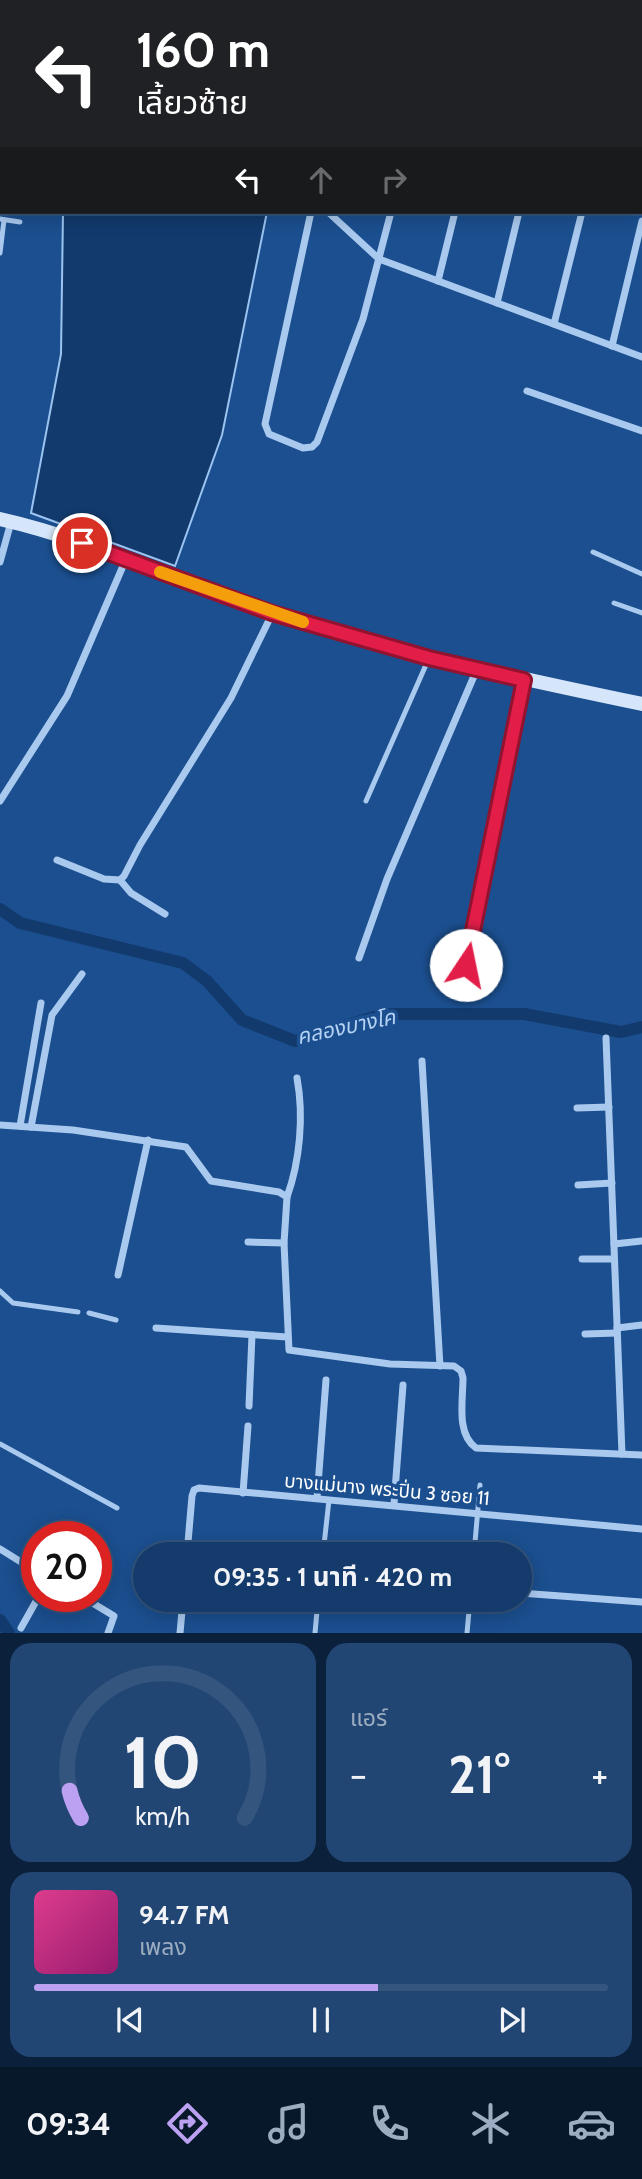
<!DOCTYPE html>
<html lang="th">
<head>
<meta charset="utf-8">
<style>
	body { margin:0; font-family:Cabin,"Noto Sans Thai",sans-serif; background:#214673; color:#f1f3f6; height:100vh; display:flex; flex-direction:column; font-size:26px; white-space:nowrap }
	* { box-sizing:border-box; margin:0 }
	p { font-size:23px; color:#9dadc1 }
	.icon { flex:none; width:38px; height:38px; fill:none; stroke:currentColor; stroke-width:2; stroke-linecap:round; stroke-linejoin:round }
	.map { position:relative; height:1633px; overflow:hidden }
	.side { display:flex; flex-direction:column; gap:10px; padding:10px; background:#0b203b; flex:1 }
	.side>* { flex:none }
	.guide { position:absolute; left:0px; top:0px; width:642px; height:214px; box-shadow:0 4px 18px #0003,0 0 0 2px #33557e; background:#202124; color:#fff; overflow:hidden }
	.speed { position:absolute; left:21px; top:1521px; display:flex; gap:14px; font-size:35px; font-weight:700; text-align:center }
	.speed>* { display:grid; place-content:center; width:91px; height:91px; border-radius:50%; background:#143b6b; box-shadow:0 4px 18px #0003,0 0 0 2px #33557e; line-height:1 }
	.speed .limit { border:10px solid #d22; background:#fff; color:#111 }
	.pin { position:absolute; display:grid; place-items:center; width:60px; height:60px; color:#fff; margin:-30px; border:4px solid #fff; border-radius:50%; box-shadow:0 2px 7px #0007 }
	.me { position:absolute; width:77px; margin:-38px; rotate:11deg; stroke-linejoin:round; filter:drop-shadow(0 0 5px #0008) }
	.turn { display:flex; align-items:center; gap:24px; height:147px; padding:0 21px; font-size:32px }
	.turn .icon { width:91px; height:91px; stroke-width:2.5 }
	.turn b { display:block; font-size:49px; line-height:60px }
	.lanes { display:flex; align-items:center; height:66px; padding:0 21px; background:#0003; justify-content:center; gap:35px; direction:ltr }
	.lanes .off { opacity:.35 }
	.big { font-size:52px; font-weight:700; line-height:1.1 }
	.side .widget { flex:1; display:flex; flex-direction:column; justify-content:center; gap:10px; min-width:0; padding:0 24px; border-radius:21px; background:#214673 }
	.side .dial { align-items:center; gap:0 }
	.dial svg { height:182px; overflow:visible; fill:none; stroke:#33557e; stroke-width:7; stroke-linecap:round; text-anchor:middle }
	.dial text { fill:#f1f3f6; stroke:none }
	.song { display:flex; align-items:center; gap:21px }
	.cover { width:84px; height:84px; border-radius:10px; background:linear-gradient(135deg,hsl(330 70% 55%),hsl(320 70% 35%)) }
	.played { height:7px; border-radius:4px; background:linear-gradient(90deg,#bca0f2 60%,#33557e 60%) }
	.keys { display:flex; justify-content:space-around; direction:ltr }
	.heat { display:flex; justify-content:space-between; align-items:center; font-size:38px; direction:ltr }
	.side .tiles { flex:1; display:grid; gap:10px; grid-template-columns:1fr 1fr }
	.widget:last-child { grid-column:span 2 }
	.trip { position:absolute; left:133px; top:1542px; width:399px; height:70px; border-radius:35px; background:#143b6b; box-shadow:0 4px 18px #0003,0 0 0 2px #33557e; font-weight:700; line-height:70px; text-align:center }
	.menu { display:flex; height:112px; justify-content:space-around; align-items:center; background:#08182b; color:#9dadc1 }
	.menu .icon { width:49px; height:49px }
	.menu .selected { color:#bca0f2 }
	.menu b { font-size:32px; color:#f1f3f6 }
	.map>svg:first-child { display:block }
	.water { fill:#123a6d; stroke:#9cc4f0; stroke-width:2 }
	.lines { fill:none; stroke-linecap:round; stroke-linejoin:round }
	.canal { stroke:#123a6d; stroke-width:12 }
	.lane { stroke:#a9c9ee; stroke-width:5 }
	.street { stroke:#a9c9ee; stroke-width:7 }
	.secondary { stroke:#d6e6fa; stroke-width:14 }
	.route-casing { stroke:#92132f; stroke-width:18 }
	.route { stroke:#e11d48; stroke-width:12 }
	.slow { stroke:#f59e0b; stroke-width:12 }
	.labels { text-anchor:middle; stroke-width:7; stroke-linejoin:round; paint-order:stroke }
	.street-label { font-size:19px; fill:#fff; stroke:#1b4f8f }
	.water-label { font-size:21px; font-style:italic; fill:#b5d3f5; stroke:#1b4f8f }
</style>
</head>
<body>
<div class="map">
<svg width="642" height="1633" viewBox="0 0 642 1633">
	<rect width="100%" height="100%" fill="#1b4f8f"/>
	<path class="water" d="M63,212H267L222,435L175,566L31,513L61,354Z"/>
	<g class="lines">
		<g class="canal">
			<path d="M0,51L2,53"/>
			<path d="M0,909L20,923L183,963L207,981L242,1020L295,1041L384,1014H524L621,1032L642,1027"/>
			<path d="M0,1620L9,1633"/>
		</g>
		<g class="lane">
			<path d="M0,219L20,222"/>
			<path d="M0,253L4,220"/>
			<path d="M593,552L642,574"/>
			<path d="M614,603L642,613"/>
			<path d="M366,801L429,658"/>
			<path d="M466,965L524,680"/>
			<path d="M0,1291L13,1303L78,1312"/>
			<path d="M89,1313L116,1320"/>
			<path d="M0,1444L117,1508"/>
			<path d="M323,1554L329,1500"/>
			<path d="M474,1554L480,1485"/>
			<path d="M315,1633L318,1600"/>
			<path d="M467,1633L470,1600"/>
		</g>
		<g class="street">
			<path d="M22,2L23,0"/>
			<path d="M93,2L94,0"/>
			<path d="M165,2L166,0"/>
			<path d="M234,2L235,0"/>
			<path d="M305,2L306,0"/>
			<path d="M374,2V0"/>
			<path d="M442,2V0"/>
			<path d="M506,2L507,0"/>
			<path d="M571,2V0"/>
			<path d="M633,2V0"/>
			<path d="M311,212L265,424L269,434L303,448L312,447L317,442L363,319L391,212"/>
			<path d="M328,212L379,259L642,357"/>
			<path d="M438,281L455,212"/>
			<path d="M497,303L519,212"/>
			<path d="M554,324L582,212"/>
			<path d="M612,346L642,221"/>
			<path d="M527,391L642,431"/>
			<path d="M0,562L11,522"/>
			<path d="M0,801L67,696L126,559"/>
			<path d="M57,860L104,879L120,880L124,876L140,845L231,698L272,614"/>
			<path d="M120,880L131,893L165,914"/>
			<path d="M359,958L387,879L477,669"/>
			<path d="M606,1038L622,1454"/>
			<path d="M422,1061L440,1366"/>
			<path d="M577,1108L609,1107"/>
			<path d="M0,1125L73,1130L186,1147L211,1181L279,1192L287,1197L284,1243L289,1350L390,1364L454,1366L461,1371L463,1378C463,1401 456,1434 476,1448L642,1455"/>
			<path d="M20,1126L41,1003"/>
			<path d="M31,1127L52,1015L82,974"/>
			<path d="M578,1185L612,1183"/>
			<path d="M287,1197C300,1161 304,1116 297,1078"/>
			<path d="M248,1242L284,1243"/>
			<path d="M614,1244L642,1241"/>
			<path d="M582,1259H614"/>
			<path d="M118,1275L148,1140"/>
			<path d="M156,1328L287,1337"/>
			<path d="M617,1328L642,1325"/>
			<path d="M585,1334L617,1333"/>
			<path d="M249,1406L252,1335"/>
			<path d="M243,1493L248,1426"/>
			<path d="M317,1498L326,1380"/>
			<path d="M394,1504L403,1385"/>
			<path d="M0,1549L37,1572"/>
			<path d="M187,1554L192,1496L194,1490L199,1488L642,1529"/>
			<path d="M520,1593L642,1602"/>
			<path d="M81,1596L114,1616L108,1633"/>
			<path d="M21,1628L39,1596"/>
			<path d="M180,1633L183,1600"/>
		</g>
		<path class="secondary" d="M0,519C94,540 180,584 271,613C393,651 517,678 642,704"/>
	</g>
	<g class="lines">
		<g class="route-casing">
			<path id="route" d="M82,543L272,613L429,658L524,680L466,965"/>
		</g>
		<use href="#route" class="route"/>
		<path class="slow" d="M160,572L303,622"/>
	</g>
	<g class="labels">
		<g class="street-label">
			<text transform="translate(387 1489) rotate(5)" y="7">บางแม่นาง พระปิ่น 3 ซอย 11</text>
		</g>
		<g class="water-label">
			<text transform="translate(346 1027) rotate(-12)" y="7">คลองบางโค</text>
		</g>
	</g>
</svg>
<div class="speed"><div class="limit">20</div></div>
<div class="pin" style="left:82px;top:543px;background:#d93025"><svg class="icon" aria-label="arrive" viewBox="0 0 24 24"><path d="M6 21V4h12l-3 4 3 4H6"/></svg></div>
<svg class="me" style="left:466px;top:965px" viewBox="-20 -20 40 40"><circle r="19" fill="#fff"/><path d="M0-13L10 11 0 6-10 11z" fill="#e11d48"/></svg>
<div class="trip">09:35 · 1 นาที · 420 m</div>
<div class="guide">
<div class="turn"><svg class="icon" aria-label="left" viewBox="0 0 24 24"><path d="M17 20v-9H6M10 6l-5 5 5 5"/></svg><div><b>160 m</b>เลี้ยวซ้าย</div></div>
<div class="lanes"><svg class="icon" aria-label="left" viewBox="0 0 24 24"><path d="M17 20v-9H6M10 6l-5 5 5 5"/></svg><svg class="icon off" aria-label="ahead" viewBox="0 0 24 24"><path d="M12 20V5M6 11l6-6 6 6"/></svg><svg class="icon off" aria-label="right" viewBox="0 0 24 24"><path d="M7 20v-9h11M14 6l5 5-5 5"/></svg></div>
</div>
</div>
<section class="side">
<div class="tiles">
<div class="widget dial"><svg viewBox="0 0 100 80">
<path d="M14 69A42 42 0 1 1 86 69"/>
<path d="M14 69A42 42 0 0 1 9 57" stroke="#bca0f2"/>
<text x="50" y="56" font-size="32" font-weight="700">10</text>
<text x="50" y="72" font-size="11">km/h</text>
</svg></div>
<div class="widget"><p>แอร์</p>
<div class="heat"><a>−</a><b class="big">21°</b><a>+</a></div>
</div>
<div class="widget">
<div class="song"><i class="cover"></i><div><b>94.7 FM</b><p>เพลง</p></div></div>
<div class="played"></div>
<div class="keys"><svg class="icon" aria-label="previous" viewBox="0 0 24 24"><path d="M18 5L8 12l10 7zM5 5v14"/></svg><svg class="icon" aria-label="pause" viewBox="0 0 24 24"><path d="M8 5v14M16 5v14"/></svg><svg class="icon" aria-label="next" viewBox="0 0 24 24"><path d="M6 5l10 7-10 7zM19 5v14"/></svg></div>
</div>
</div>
</section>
<nav class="menu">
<b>09:34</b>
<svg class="icon selected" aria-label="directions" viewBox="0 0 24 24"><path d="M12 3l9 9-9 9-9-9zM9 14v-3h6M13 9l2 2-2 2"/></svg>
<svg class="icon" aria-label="music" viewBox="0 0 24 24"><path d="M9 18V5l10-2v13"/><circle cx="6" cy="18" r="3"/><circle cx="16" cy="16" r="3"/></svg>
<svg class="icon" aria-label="phone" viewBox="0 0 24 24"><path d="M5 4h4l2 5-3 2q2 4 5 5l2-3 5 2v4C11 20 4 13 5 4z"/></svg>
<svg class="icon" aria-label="climate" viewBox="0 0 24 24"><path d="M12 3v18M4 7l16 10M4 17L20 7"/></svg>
<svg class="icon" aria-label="car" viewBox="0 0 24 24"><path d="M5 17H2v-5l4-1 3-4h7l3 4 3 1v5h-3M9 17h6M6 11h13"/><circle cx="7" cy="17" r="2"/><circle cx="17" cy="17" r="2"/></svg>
</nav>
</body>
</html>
